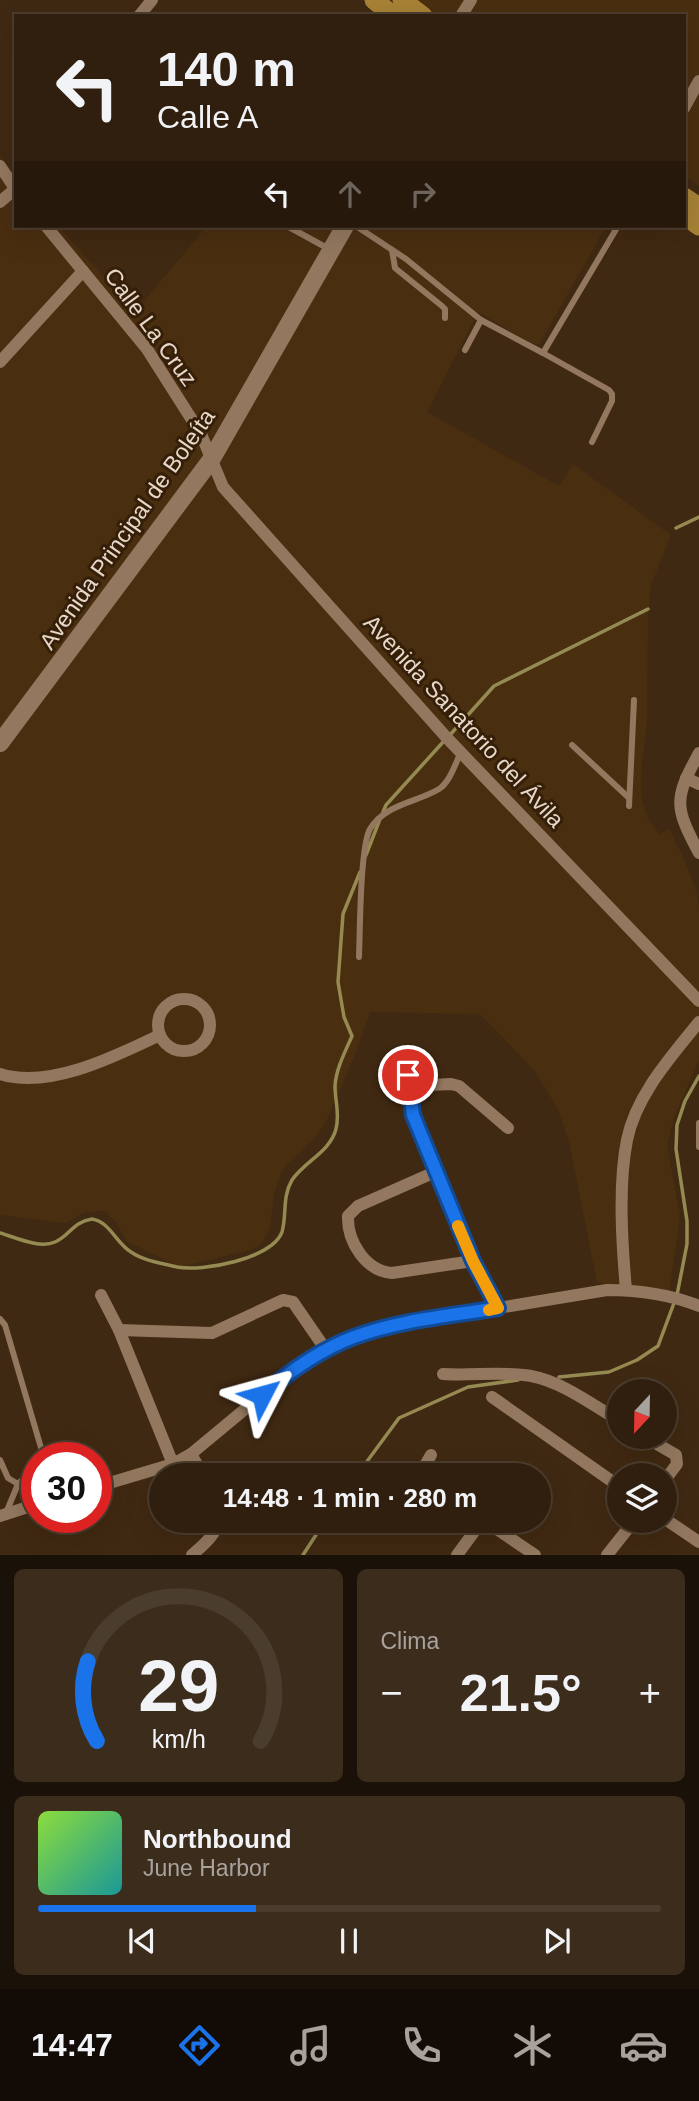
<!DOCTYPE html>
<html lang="es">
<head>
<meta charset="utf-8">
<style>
	body { margin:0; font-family:Arial,sans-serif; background:#3c2c1c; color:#f1f3f6; height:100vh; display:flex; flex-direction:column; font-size:26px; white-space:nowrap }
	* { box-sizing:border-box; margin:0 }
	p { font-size:23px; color:#a8a29e }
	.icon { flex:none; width:38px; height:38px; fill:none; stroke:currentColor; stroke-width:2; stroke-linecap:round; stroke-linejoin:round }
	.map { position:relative; height:1555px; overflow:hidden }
	.details { display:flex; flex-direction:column; gap:14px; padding:14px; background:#1a1108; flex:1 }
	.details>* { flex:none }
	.hud { position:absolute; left:14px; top:14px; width:672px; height:214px; border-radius:0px; box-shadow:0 7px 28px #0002,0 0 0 2px #4b3d2e; background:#301f0e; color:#f1f3f6; overflow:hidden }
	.needle { width:46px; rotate:202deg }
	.fabs { position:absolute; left:607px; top:1379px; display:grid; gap:14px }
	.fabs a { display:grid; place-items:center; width:70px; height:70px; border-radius:50%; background:#301f0e; box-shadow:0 7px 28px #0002,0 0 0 2px #4b3d2e; font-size:35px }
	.speed { position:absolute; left:21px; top:1442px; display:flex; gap:14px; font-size:35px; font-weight:700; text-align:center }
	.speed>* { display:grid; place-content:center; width:91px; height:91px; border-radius:50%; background:#301f0e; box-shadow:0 7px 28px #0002,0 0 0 2px #4b3d2e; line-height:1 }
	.speed .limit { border:10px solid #d22; background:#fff; color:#111 }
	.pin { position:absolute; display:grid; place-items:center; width:60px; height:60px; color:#fff; margin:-30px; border:4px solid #fff; border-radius:50%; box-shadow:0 2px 7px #0007 }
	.me { position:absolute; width:77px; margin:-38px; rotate:51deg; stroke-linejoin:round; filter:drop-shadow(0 0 5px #0008) }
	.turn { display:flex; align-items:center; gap:24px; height:147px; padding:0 28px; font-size:32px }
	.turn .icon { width:91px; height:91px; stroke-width:2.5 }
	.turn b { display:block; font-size:49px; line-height:60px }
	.lanes { display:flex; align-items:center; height:66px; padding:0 28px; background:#0003; justify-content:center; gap:35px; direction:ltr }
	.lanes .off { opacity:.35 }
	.big { font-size:52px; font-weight:800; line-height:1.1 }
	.details .tile { flex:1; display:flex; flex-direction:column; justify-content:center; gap:10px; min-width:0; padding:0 24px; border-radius:10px; background:#3c2c1c }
	.details .dial { align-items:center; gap:0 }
	.dial svg { height:182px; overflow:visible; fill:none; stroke:#4b3d2e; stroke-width:7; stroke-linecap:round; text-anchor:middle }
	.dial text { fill:#f1f3f6; stroke:none }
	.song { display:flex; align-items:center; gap:21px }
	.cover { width:84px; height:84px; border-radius:10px; background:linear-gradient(135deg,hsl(90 70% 55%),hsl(180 70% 35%)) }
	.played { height:7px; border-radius:4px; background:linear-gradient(90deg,#1a73e8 35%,#4b3d2e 35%) }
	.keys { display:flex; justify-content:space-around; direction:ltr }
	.heat { display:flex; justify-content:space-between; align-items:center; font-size:38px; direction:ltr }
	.details .tiles { flex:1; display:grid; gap:14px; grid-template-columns:1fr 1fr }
	.tile:last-child { grid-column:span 2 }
	.trip { position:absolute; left:149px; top:1463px; width:402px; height:70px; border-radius:35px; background:#301f0e; box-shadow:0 7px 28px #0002,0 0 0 2px #4b3d2e; font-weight:800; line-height:70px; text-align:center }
	.tab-bar { display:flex; height:112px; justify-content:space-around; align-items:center; background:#130c06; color:#a8a29e }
	.tab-bar .icon { width:49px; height:49px }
	.tab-bar .active { color:#1a73e8 }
	.tab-bar b { font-size:32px; color:#f1f3f6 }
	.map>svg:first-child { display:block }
	.built { fill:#4a2e10 }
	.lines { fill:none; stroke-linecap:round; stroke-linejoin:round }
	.stream { stroke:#948a52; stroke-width:3.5 }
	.lane { stroke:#93785f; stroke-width:6 }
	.street { stroke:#93785f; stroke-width:12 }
	.secondary { stroke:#93785f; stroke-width:18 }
	.primary { stroke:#a78236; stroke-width:19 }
	.route-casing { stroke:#114b97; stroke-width:18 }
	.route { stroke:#1a73e8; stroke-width:12 }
	.slow { stroke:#f59e0b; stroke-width:12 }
	.labels { text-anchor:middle; stroke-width:6; stroke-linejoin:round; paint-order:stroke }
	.street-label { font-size:23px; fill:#e7d8ca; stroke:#351f08 }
</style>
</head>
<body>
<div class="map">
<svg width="699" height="1555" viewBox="0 0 699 1555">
	<rect width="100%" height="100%" fill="#402912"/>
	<g class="built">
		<path d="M414,0H699V186L684,176V16H434Z"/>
		<path d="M0,155L16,177V226H58L135,312L207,226H606L540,343L537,345L530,342L478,312L427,412L559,486L573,464L671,535L651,585L648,614L647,722L641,773V797L649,821L660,834L669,829L683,856L697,893L699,906V1061L674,1117L667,1146L680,1215L669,1295L597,1282L570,1146L560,1113L535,1071L480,1014L370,1012L357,1050L325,1124L312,1141L287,1164L280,1175L274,1195L270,1228L261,1244L251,1250L180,1267L126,1241L117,1223L104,1211L85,1212L65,1223L0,1215Z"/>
	</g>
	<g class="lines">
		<g class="stream">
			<path d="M676,528L699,517"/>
			<path d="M449,736L494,686L648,609"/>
			<path d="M383,812L386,805L444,741"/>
			<path d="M366,855L380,819"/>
			<path d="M0,1233C15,1237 39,1249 55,1242C70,1236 72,1222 92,1219C110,1222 116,1243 131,1252C144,1261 161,1263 177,1267C202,1272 272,1259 282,1232C287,1214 282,1197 292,1180C305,1161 330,1152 336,1129C340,1114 335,1101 335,1086C336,1069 345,1052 352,1036L344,1017L338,982L343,914L360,872"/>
			<path d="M559,1377L609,1372L637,1360L658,1346L677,1295L687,1244V1221L676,1149L677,1125L685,1101L699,1076"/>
			<path d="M357,1475L399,1418L468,1387L518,1380"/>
			<path d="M303,1555L325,1521"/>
		</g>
		<g class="lane">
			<path d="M287,226L329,249"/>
			<path d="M356,226L406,259L481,320L543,353L618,226"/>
			<path d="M392,250L395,268L442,306L445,309V318"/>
			<path d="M465,350L481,320"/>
			<path d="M543,353L609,390L612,394V401L592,442"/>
			<path d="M572,745L628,797"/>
			<path d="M629,806L634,700"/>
			<path d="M359,957C360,932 360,847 370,829C385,804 418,802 439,789C450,782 455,764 461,752"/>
			<path d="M699,1123V1147"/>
			<path d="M0,1319L5,1325L44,1458"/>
			<path d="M0,1460L8,1478L18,1484L6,1513"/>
			<path d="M18,1484L37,1466"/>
		</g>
		<g class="street">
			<path d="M139,16L152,0"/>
			<path d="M461,16L471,0"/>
			<path d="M684,108L699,81"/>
			<path d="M0,166L16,190"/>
			<path d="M0,202L15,189"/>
			<path d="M46,226L147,349L201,434L223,487L447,738L699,1001"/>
			<path d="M0,362L83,271"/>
			<path d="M699,753C674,799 674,806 699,853"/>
			<path d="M686,778L699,784"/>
			<circle cx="184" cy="1025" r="26"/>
			<path d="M0,1074C49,1090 116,1056 160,1035"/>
			<path d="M408,1075L413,1115L473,1261L498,1308"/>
			<path d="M409,1086L451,1084L459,1086L508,1128"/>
			<path d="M435,1172L358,1206L348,1216C347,1242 366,1271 392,1273L473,1261"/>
			<path d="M626,1290C622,1244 618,1185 627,1140C636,1095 671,1057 699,1022"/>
			<path d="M101,1295L119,1330L173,1464"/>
			<path d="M119,1330L212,1333L283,1300L293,1302L326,1350"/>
			<path d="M443,1374C472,1376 502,1371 531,1376C563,1382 592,1405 620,1421"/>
			<path d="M492,1397L620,1487"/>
			<path d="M645,1437L676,1455L677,1464L665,1480"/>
			<path d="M191,1454L203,1475"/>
			<path d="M427,1475L424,1467L431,1455"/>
			<path d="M96,1487L173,1464L191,1454L292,1370L326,1350L354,1337L395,1325L607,1290C639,1290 669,1294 699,1306"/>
			<path d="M0,1516L37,1504"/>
			<path d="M665,1519L699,1542"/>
			<path d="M485,1521L535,1555"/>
			<path d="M192,1555C203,1545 215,1536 219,1521"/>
			<path d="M457,1555L482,1521"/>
			<path d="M607,1555L634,1521"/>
		</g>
		<path class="secondary" d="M0,743L211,460L345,226"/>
		<g class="primary">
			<path d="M374,0L394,16"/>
			<path d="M402,0L423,16"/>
			<path d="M684,197L699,207"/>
			<path d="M684,215L699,226"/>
		</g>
	</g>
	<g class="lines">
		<g class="route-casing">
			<path id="route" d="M262,1395C290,1371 319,1350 354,1337C400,1320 450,1316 498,1308L473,1261L413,1115L408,1075"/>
		</g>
		<use href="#route" class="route"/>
		<path class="slow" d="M458,1226L473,1261L498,1308L489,1310"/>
	</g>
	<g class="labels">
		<g class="street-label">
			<text transform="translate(151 327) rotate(54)" y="8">Calle La Cruz</text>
			<text transform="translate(127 529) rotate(-55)" y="8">Avenida Principal de Boleíta</text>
			<text transform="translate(464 721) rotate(47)" y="8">Avenida Sanatorio del Ávila</text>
		</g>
	</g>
</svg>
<div class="fabs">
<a><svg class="needle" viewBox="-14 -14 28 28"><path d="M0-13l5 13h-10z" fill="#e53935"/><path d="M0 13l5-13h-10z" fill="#a8a29e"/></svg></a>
<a><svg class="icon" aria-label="layers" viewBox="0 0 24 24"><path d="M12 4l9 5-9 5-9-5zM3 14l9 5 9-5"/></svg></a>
</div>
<div class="speed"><div class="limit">30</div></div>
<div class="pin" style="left:408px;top:1075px;background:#d93025"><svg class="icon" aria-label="arrive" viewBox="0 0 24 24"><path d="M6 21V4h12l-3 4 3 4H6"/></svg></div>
<svg class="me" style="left:262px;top:1395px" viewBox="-20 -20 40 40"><path d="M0-17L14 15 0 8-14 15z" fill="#1a73e8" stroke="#fff" stroke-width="4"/></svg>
<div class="trip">14:48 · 1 min · 280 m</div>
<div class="hud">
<div class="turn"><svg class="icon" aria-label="left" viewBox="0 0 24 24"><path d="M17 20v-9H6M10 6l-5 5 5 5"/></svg><div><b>140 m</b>Calle A</div></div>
<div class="lanes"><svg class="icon" aria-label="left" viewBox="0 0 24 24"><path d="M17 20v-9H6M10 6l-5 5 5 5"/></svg><svg class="icon off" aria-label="ahead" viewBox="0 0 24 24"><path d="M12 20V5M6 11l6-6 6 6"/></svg><svg class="icon off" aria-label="right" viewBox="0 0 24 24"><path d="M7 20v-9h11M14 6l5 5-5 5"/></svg></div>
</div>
</div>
<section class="details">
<div class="tiles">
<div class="tile dial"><svg viewBox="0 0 100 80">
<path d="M14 69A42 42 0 1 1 86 69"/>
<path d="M14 69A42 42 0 0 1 10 34" stroke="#1a73e8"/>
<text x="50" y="56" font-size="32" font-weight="700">29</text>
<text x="50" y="72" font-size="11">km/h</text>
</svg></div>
<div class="tile"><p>Clima</p>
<div class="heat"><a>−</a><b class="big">21.5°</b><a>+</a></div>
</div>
<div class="tile">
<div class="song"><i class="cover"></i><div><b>Northbound</b><p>June Harbor</p></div></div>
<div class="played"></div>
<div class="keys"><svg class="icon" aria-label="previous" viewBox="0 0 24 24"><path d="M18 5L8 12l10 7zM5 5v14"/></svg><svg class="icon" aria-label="pause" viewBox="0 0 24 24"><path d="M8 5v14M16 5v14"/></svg><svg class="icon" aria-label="next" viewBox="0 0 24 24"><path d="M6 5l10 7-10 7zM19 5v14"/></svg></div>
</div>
</div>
</section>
<nav class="tab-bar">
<b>14:47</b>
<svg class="icon active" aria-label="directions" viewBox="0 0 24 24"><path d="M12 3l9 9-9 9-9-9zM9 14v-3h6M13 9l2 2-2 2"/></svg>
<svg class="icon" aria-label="music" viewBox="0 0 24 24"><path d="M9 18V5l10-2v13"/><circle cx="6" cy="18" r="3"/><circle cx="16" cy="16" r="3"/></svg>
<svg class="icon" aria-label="phone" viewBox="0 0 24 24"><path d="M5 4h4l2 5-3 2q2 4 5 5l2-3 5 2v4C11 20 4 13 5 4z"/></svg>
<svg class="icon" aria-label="climate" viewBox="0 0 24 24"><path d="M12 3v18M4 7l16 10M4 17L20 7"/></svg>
<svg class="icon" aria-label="car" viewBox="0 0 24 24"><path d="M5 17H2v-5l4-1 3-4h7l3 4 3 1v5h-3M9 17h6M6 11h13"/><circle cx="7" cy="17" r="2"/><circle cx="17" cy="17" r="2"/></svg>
</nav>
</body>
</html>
